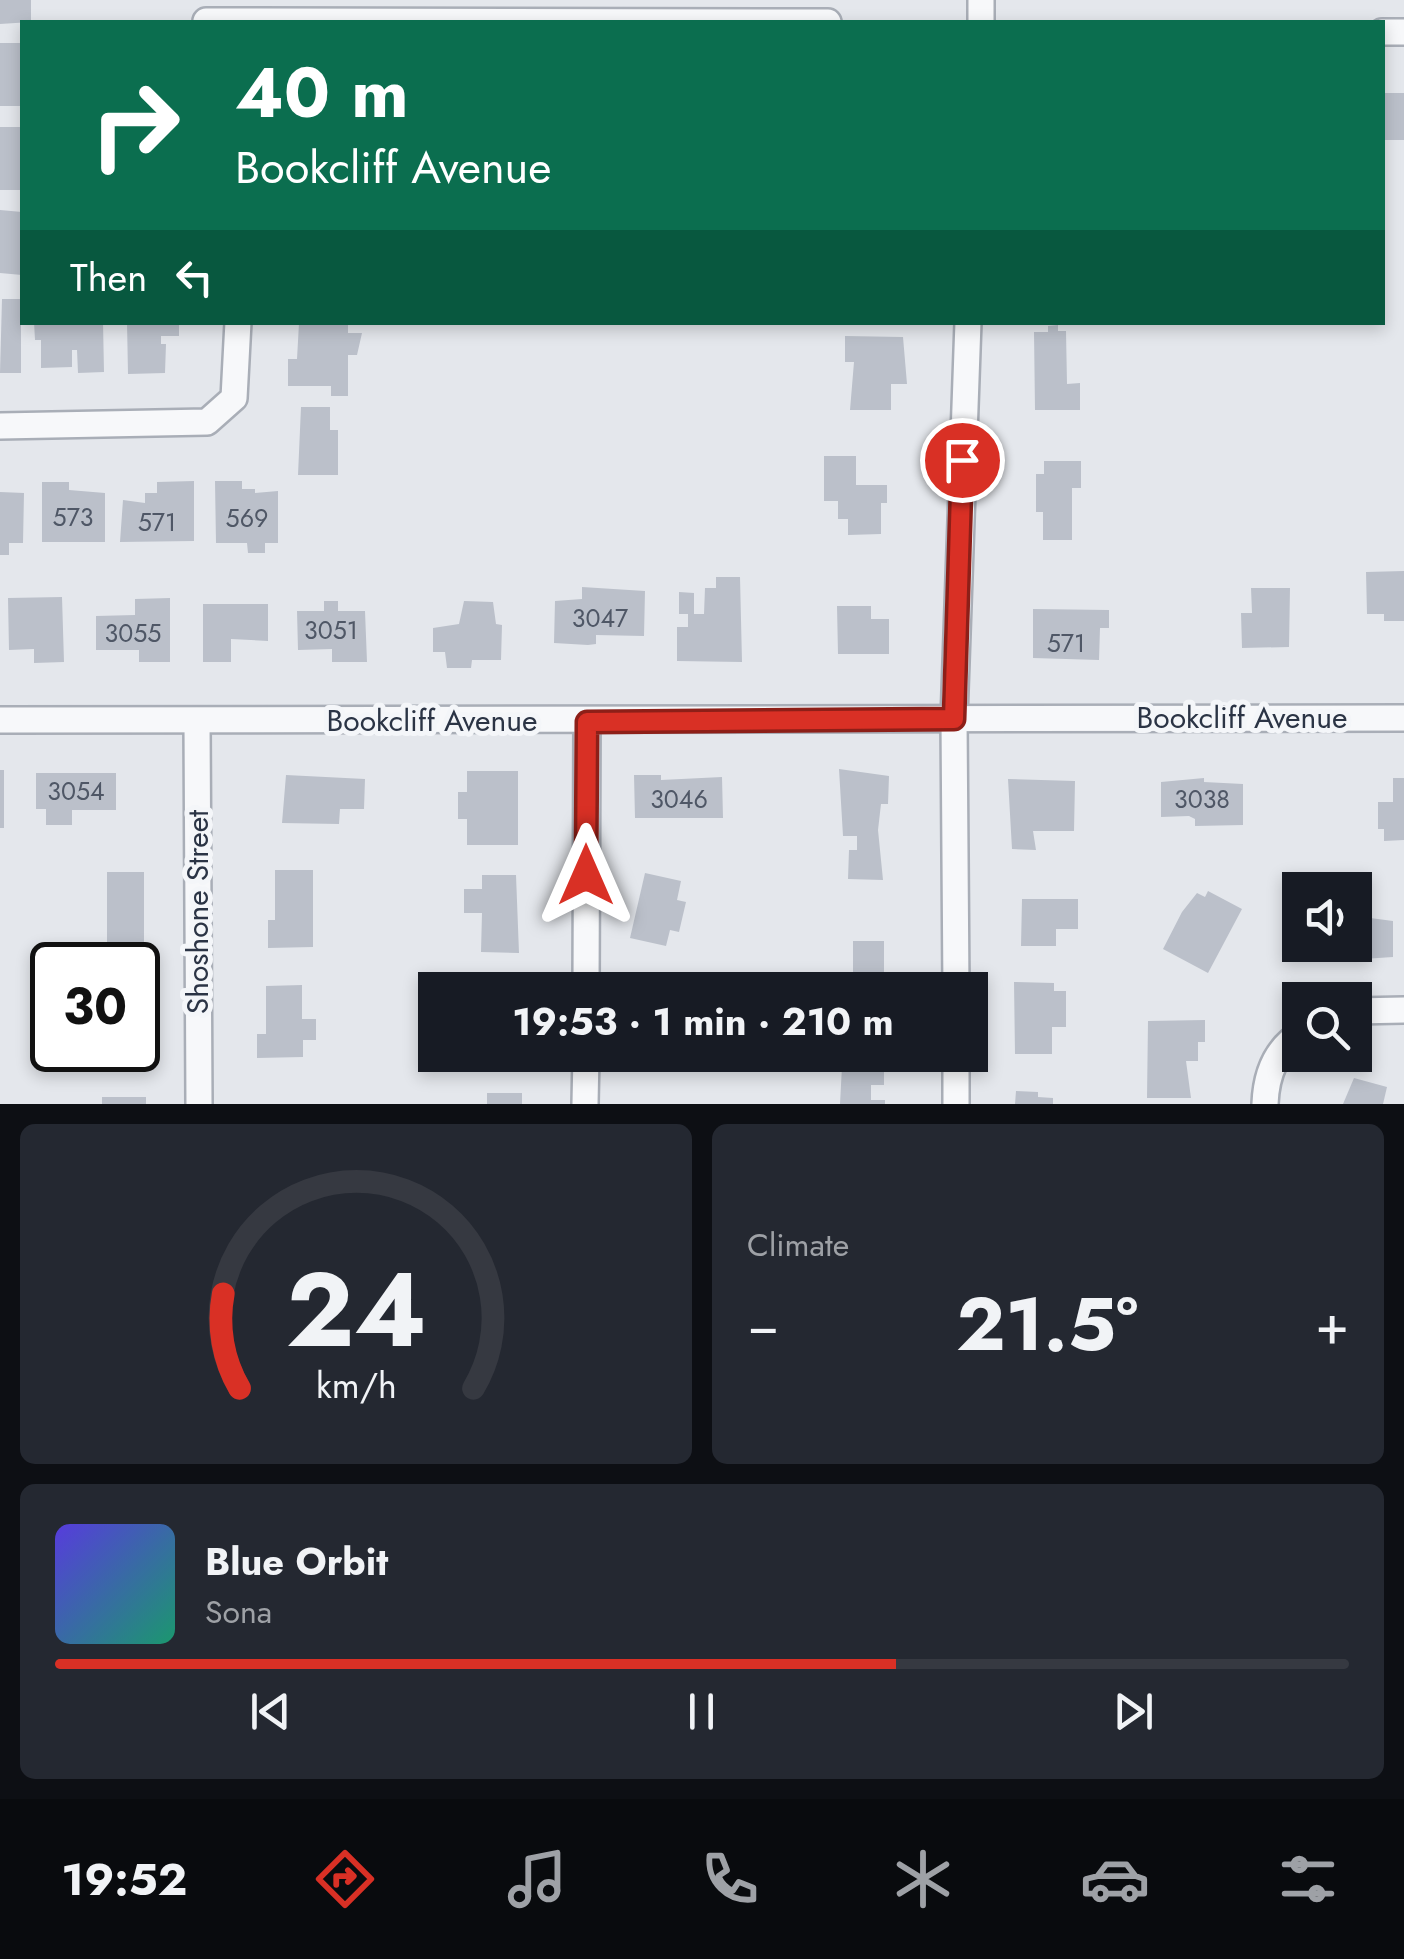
<!DOCTYPE html>
<html lang="en">
<head>
<meta charset="utf-8">
<style>
	body { margin:0; font-family:Jost,sans-serif; background:#242831; color:#f1f3f6; height:100vh; display:flex; flex-direction:column; font-size:38px; white-space:nowrap }
	* { box-sizing:border-box; margin:0 }
	p { font-size:32px; color:#9ea1a6 }
	.icon { flex:none; width:55px; height:55px; fill:none; stroke:currentColor; stroke-width:2; stroke-linecap:round; stroke-linejoin:round }
	.map { position:relative; height:1104px; overflow:hidden }
	.panel { display:flex; flex-direction:column; gap:20px; padding:20px; background:#0d0f14; flex:1 }
	.panel>* { flex:none }
	.top-card { position:absolute; left:20px; top:20px; width:1365px; height:305px; border-radius:0px; box-shadow:0 5px 15px #0003; background:#0b6e4f; color:#fff; overflow:hidden }
	.tools { position:absolute; left:1282px; top:872px; display:grid; gap:20px }
	.tools a { display:grid; place-items:center; width:90px; height:90px; border-radius:0px; background:#171b24; box-shadow:0 5px 15px #0003; font-size:50px }
	.speed { position:absolute; left:30px; top:942px; display:flex; gap:20px; font-size:50px; font-weight:700; text-align:center }
	.speed>* { display:grid; place-content:center; width:130px; height:130px; border-radius:50%; background:#171b24; box-shadow:0 5px 15px #0003; line-height:1 }
	.speed .limit { border:5px solid #111; border-radius:15px; background:#fff; color:#111 }
	.pin { position:absolute; display:grid; place-items:center; width:85px; height:85px; color:#fff; margin:-42px; border:5px solid #fff; border-radius:50%; box-shadow:0 2px 10px #0007 }
	.me { position:absolute; width:110px; margin:-55px; rotate:0deg; stroke-linejoin:round; filter:drop-shadow(0 0 8px #0008) }
	.turn { display:flex; align-items:center; gap:35px; height:210px; padding:0 50px; font-size:45px }
	.turn .icon { width:130px; height:130px; stroke-width:2.5 }
	.turn b { display:block; font-size:70px; line-height:85px }
	.then { display:flex; align-items:center; height:95px; padding:0 50px; background:#0003; gap:20px; font-size:38px }
	.big { font-size:75px; font-weight:700; line-height:1.1 }
	.panel .tile { flex:1; display:flex; flex-direction:column; justify-content:center; gap:15px; min-width:0; padding:0 35px; border-radius:15px; background:#242831 }
	.panel .dial { align-items:center; gap:0 }
	.dial svg { height:260px; overflow:visible; fill:none; stroke:#363941; stroke-width:7; stroke-linecap:round; text-anchor:middle }
	.dial text { fill:#f1f3f6; stroke:none }
	.song { display:flex; align-items:center; gap:30px }
	.cover { width:120px; height:120px; border-radius:15px; background:linear-gradient(135deg,hsl(250 70% 55%),hsl(160 70% 35%)) }
	.played { height:10px; border-radius:5px; background:linear-gradient(90deg,#d93025 65%,#363941 65%) }
	.keys { display:flex; justify-content:space-around; direction:ltr }
	.heat { display:flex; justify-content:space-between; align-items:center; font-size:55px; direction:ltr }
	.panel .tiles { flex:1; display:grid; gap:20px; grid-template-columns:1fr 1fr }
	.tile:last-child { grid-column:span 2 }
	.trip { position:absolute; left:418px; top:972px; width:570px; height:100px; border-radius:0px; background:#171b24; box-shadow:0 5px 15px #0003; font-weight:700; line-height:100px; text-align:center }
	.tab-bar { display:flex; height:160px; justify-content:space-around; align-items:center; background:#090b0e; color:#9ea1a6 }
	.tab-bar .icon { width:70px; height:70px }
	.tab-bar .on { color:#d93025 }
	.tab-bar b { font-size:45px; color:#f1f3f6 }
	.map>svg:first-child { display:block }
	.building { fill:#bbc0ca }
	.lines { fill:none; stroke-linecap:round; stroke-linejoin:round }
	.minor-casing { stroke:#a9aeb7; stroke-width:30 }
	.minor { stroke:#f7f8fa; stroke-width:25 }
	.route-casing { stroke:#8d1f18; stroke-width:25 }
	.route { stroke:#d93025; stroke-width:18 }
	.labels { text-anchor:middle; stroke-width:10; stroke-linejoin:round; paint-order:stroke }
	.number-label { font-size:25px; fill:#4f5766 }
	.street-label { font-size:30px; fill:#2b3445; stroke:#f4f6f9 }
</style>
</head>
<body>
<div class="map">
<svg width="1404" height="1104" viewBox="0 0 1404 1104">
	<rect width="100%" height="100%" fill="#e4e7ec"/>
	<g class="building">
		<path d="M0,0H31V22L0,24Z"/>
		<rect x="0" y="43" width="22" height="63"/>
		<rect x="1382" y="93" width="22" height="47"/>
		<rect x="0" y="127" width="22" height="63"/>
		<path d="M0,210L22,212V275L0,273Z"/>
		<path d="M2,299H21V373H0Z"/>
		<path d="M34,322H103L104,372L78,373L77,350H72V367L41,368V340H35Z"/>
		<path d="M127,322H179V336H161V344H166L165,373L128,374Z"/>
		<path d="M299,323H348V333H362L357,355H348V396H331V386H288V359H297Z"/>
		<path d="M1058,325V331H1066L1067,384L1080,383V410H1035L1034,332H1048V326Z"/>
		<path d="M845,336L903,337L907,384H891V410H850L854,362H845Z"/>
		<path d="M301,407H330V430H338V475H298Z"/>
		<path d="M824,456H856V485H887V503H881V534L848,535V519H838V501H824Z"/>
		<path d="M1044,461H1081V488H1072V540H1043V512H1036V474H1044Z"/>
		<path d="M194,481V541L120,542L123,500L145,503V493H157V482Z"/>
		<path d="M215,481H242V489H255V493L278,491V543H265V553H248L247,543H216Z"/>
		<path d="M42,482H69V490L105,493V542H42Z"/>
		<path d="M0,492L24,493L23,543H9V555H0Z"/>
		<path d="M1404,571V621H1384V614H1367L1366,572Z"/>
		<path d="M716,577H740L742,662L677,661V627H688V614H679V592L694,593V614H704L705,588H716Z"/>
		<path d="M582,587L645,591L644,636L596,635V644L588,645L554,643L555,601L582,599Z"/>
		<path d="M1251,588H1290L1289,647L1242,648L1241,613H1252Z"/>
		<path d="M62,597L64,662L34,663V649L9,650L8,598Z"/>
		<path d="M170,598V662H139V650H96V616L135,615V599Z"/>
		<path d="M324,601H338V611H365L367,662H332V649L298,650L297,611H324Z"/>
		<path d="M464,601L493,602L496,624L502,625L501,660H472L471,668H447L445,652H433V628L459,624Z"/>
		<path d="M203,604H268V641L231,639V662H203Z"/>
		<path d="M837,606H871V619H889V654H838Z"/>
		<path d="M1033,609L1109,610V628H1100L1099,660L1033,658Z"/>
		<path d="M839,769L889,776L888,804H881L878,830L883,880L848,879L849,850H857V836H843Z"/>
		<rect x="0" y="770" width="4" height="58"/>
		<path d="M467,771H518V845H467V819H458V792H467Z"/>
		<path d="M36,773H116V810H72V825H46V809H36Z"/>
		<path d="M286,775L365,779L364,809H340L339,824L282,823Z"/>
		<path d="M634,775H661V780L722,777L723,818H635Z"/>
		<path d="M1204,778V782L1243,784V825L1195,826V819L1189,816L1161,817V782Z"/>
		<path d="M1393,778H1404V840L1384,841V829H1378V802H1393Z"/>
		<path d="M1008,779L1075,781L1074,831H1033L1036,850L1012,849Z"/>
		<path d="M275,870H313V947L268,948V920H275Z"/>
		<rect x="107" y="872" width="37" height="78"/>
		<path d="M645,873L681,881L677,900L686,902L679,932L670,930L666,946L630,938Z"/>
		<path d="M482,875H516L519,953L481,952L482,913H464V889H482Z"/>
		<path d="M1208,891L1242,909L1208,973L1163,949L1182,912L1197,893L1205,897Z"/>
		<path d="M1022,899H1078V929H1056V946H1021Z"/>
		<path d="M1355,916L1393,921V957L1318,962L1317,945H1355Z"/>
		<rect x="853" y="941" width="31" height="49"/>
		<path d="M525,981L528,990H494V989Z"/>
		<rect x="639" y="981" width="33" height="9"/>
		<path d="M1014,982L1054,983V991H1066V1027H1052V1054H1015Z"/>
		<path d="M302,985V1019H316V1040H303V1057L257,1058V1034H266V986Z"/>
		<path d="M138,986H148V1058H114L115,1050H138Z"/>
		<path d="M1205,1020V1042H1198V1061H1186L1191,1098H1147L1148,1021Z"/>
		<rect x="635" y="1055" width="37" height="8"/>
		<path d="M842,1066H884V1085H871V1100H885V1104H840Z"/>
		<path d="M1354,1078L1387,1087L1383,1104H1343Z"/>
		<path d="M1016,1091L1038,1092V1097L1053,1098V1104H1015Z"/>
		<rect x="487" y="1093" width="35" height="11"/>
		<rect x="102" y="1097" width="44" height="7"/>
	</g>
	<g class="lines">
		<g class="minor-casing">
			<g id="minor">
				<path d="M206,21L828,22"/>
				<path d="M981,22V0"/>
				<path d="M1382,32H1404"/>
				<path d="M0,426L207,422L234,398L238,322"/>
				<path d="M0,720L1404,718"/>
				<path d="M197,721L199,1104"/>
				<path d="M586,990L587,722"/>
				<path d="M956,990L954,719L968,322"/>
				<path d="M1355,1011L1404,1010"/>
				<path d="M956,1055V1104"/>
				<path d="M585,1104L586,1055"/>
				<path d="M1265,1104C1266,1076 1275,1050 1300,1034"/>
			</g>
		</g>
		<use href="#minor" class="minor"/>
	</g>
	<g class="lines">
		<g class="route-casing">
			<path id="route" d="M586,875L587,722L954,719L962,460"/>
		</g>
		<use href="#route" class="route"/>
	</g>
	<g class="labels">
		<g class="number-label">
			<text x="73" y="526">573</text>
			<text x="247" y="527">569</text>
			<text x="157" y="531">571</text>
			<text x="600" y="627">3047</text>
			<text x="331" y="639">3051</text>
			<text x="133" y="642">3055</text>
			<text x="1066" y="652">571</text>
			<text x="76" y="800">3054</text>
			<text x="679" y="808">3046</text>
			<text x="1202" y="808">3038</text>
		</g>
		<g class="street-label">
			<text x="1242" y="728">Bookcliff Avenue</text>
			<text x="432" y="731">Bookcliff Avenue</text>
			<text transform="translate(198 912) rotate(-90)" y="10">Shoshone Street</text>
		</g>
	</g>
</svg>
<div class="tools">
<a><svg class="icon" aria-label="sound" viewBox="0 0 24 24"><path d="M4 9h4l5-4v14l-5-4H4zM17 9q2 3 0 6"/></svg></a>
<a><svg class="icon" aria-label="search" viewBox="0 0 24 24"><circle cx="10" cy="10" r="6"/><path d="M15 15l6 6"/></svg></a>
</div>
<div class="speed"><div class="limit">30</div></div>
<div class="pin" style="left:962px;top:460px;background:#d93025"><svg class="icon" aria-label="arrive" viewBox="0 0 24 24"><path d="M6 21V4h12l-3 4 3 4H6"/></svg></div>
<svg class="me" style="left:586px;top:875px" viewBox="-20 -20 40 40"><path d="M0-17L14 15 0 8-14 15z" fill="#d93025" stroke="#fff" stroke-width="4"/></svg>
<div class="trip">19:53 · 1 min · 210 m</div>
<div class="top-card">
<div class="turn"><svg class="icon" aria-label="right" viewBox="0 0 24 24"><path d="M7 20v-9h11M14 6l5 5-5 5"/></svg><div><b>40 m</b>Bookcliff Avenue</div></div>
<div class="then">Then<svg class="icon" aria-label="left" viewBox="0 0 24 24"><path d="M17 20v-9H6M10 6l-5 5 5 5"/></svg></div>
</div>
</div>
<section class="panel">
<div class="tiles">
<div class="tile dial"><svg viewBox="0 0 100 80">
<path d="M14 69A42 42 0 1 1 86 69"/>
<path d="M14 69A42 42 0 0 1 9 40" stroke="#d93025"/>
<text x="50" y="56" font-size="32" font-weight="700">24</text>
<text x="50" y="72" font-size="11">km/h</text>
</svg></div>
<div class="tile"><p>Climate</p>
<div class="heat"><a>−</a><b class="big">21.5°</b><a>+</a></div>
</div>
<div class="tile">
<div class="song"><i class="cover"></i><div><b>Blue Orbit</b><p>Sona</p></div></div>
<div class="played"></div>
<div class="keys"><svg class="icon" aria-label="previous" viewBox="0 0 24 24"><path d="M18 5L8 12l10 7zM5 5v14"/></svg><svg class="icon" aria-label="pause" viewBox="0 0 24 24"><path d="M8 5v14M16 5v14"/></svg><svg class="icon" aria-label="next" viewBox="0 0 24 24"><path d="M6 5l10 7-10 7zM19 5v14"/></svg></div>
</div>
</div>
</section>
<nav class="tab-bar">
<b>19:52</b>
<svg class="icon on" aria-label="directions" viewBox="0 0 24 24"><path d="M12 3l9 9-9 9-9-9zM9 14v-3h6M13 9l2 2-2 2"/></svg>
<svg class="icon" aria-label="music" viewBox="0 0 24 24"><path d="M9 18V5l10-2v13"/><circle cx="6" cy="18" r="3"/><circle cx="16" cy="16" r="3"/></svg>
<svg class="icon" aria-label="phone" viewBox="0 0 24 24"><path d="M5 4h4l2 5-3 2q2 4 5 5l2-3 5 2v4C11 20 4 13 5 4z"/></svg>
<svg class="icon" aria-label="climate" viewBox="0 0 24 24"><path d="M12 3v18M4 7l16 10M4 17L20 7"/></svg>
<svg class="icon" aria-label="car" viewBox="0 0 24 24"><path d="M5 17H2v-5l4-1 3-4h7l3 4 3 1v5h-3M9 17h6M6 11h13"/><circle cx="7" cy="17" r="2"/><circle cx="17" cy="17" r="2"/></svg>
<svg class="icon" aria-label="filters" viewBox="0 0 24 24"><path d="M4 7h16M4 17h16"/><circle cx="9" cy="7" r="2"/><circle cx="15" cy="17" r="2"/></svg>
</nav>
</body>
</html>
